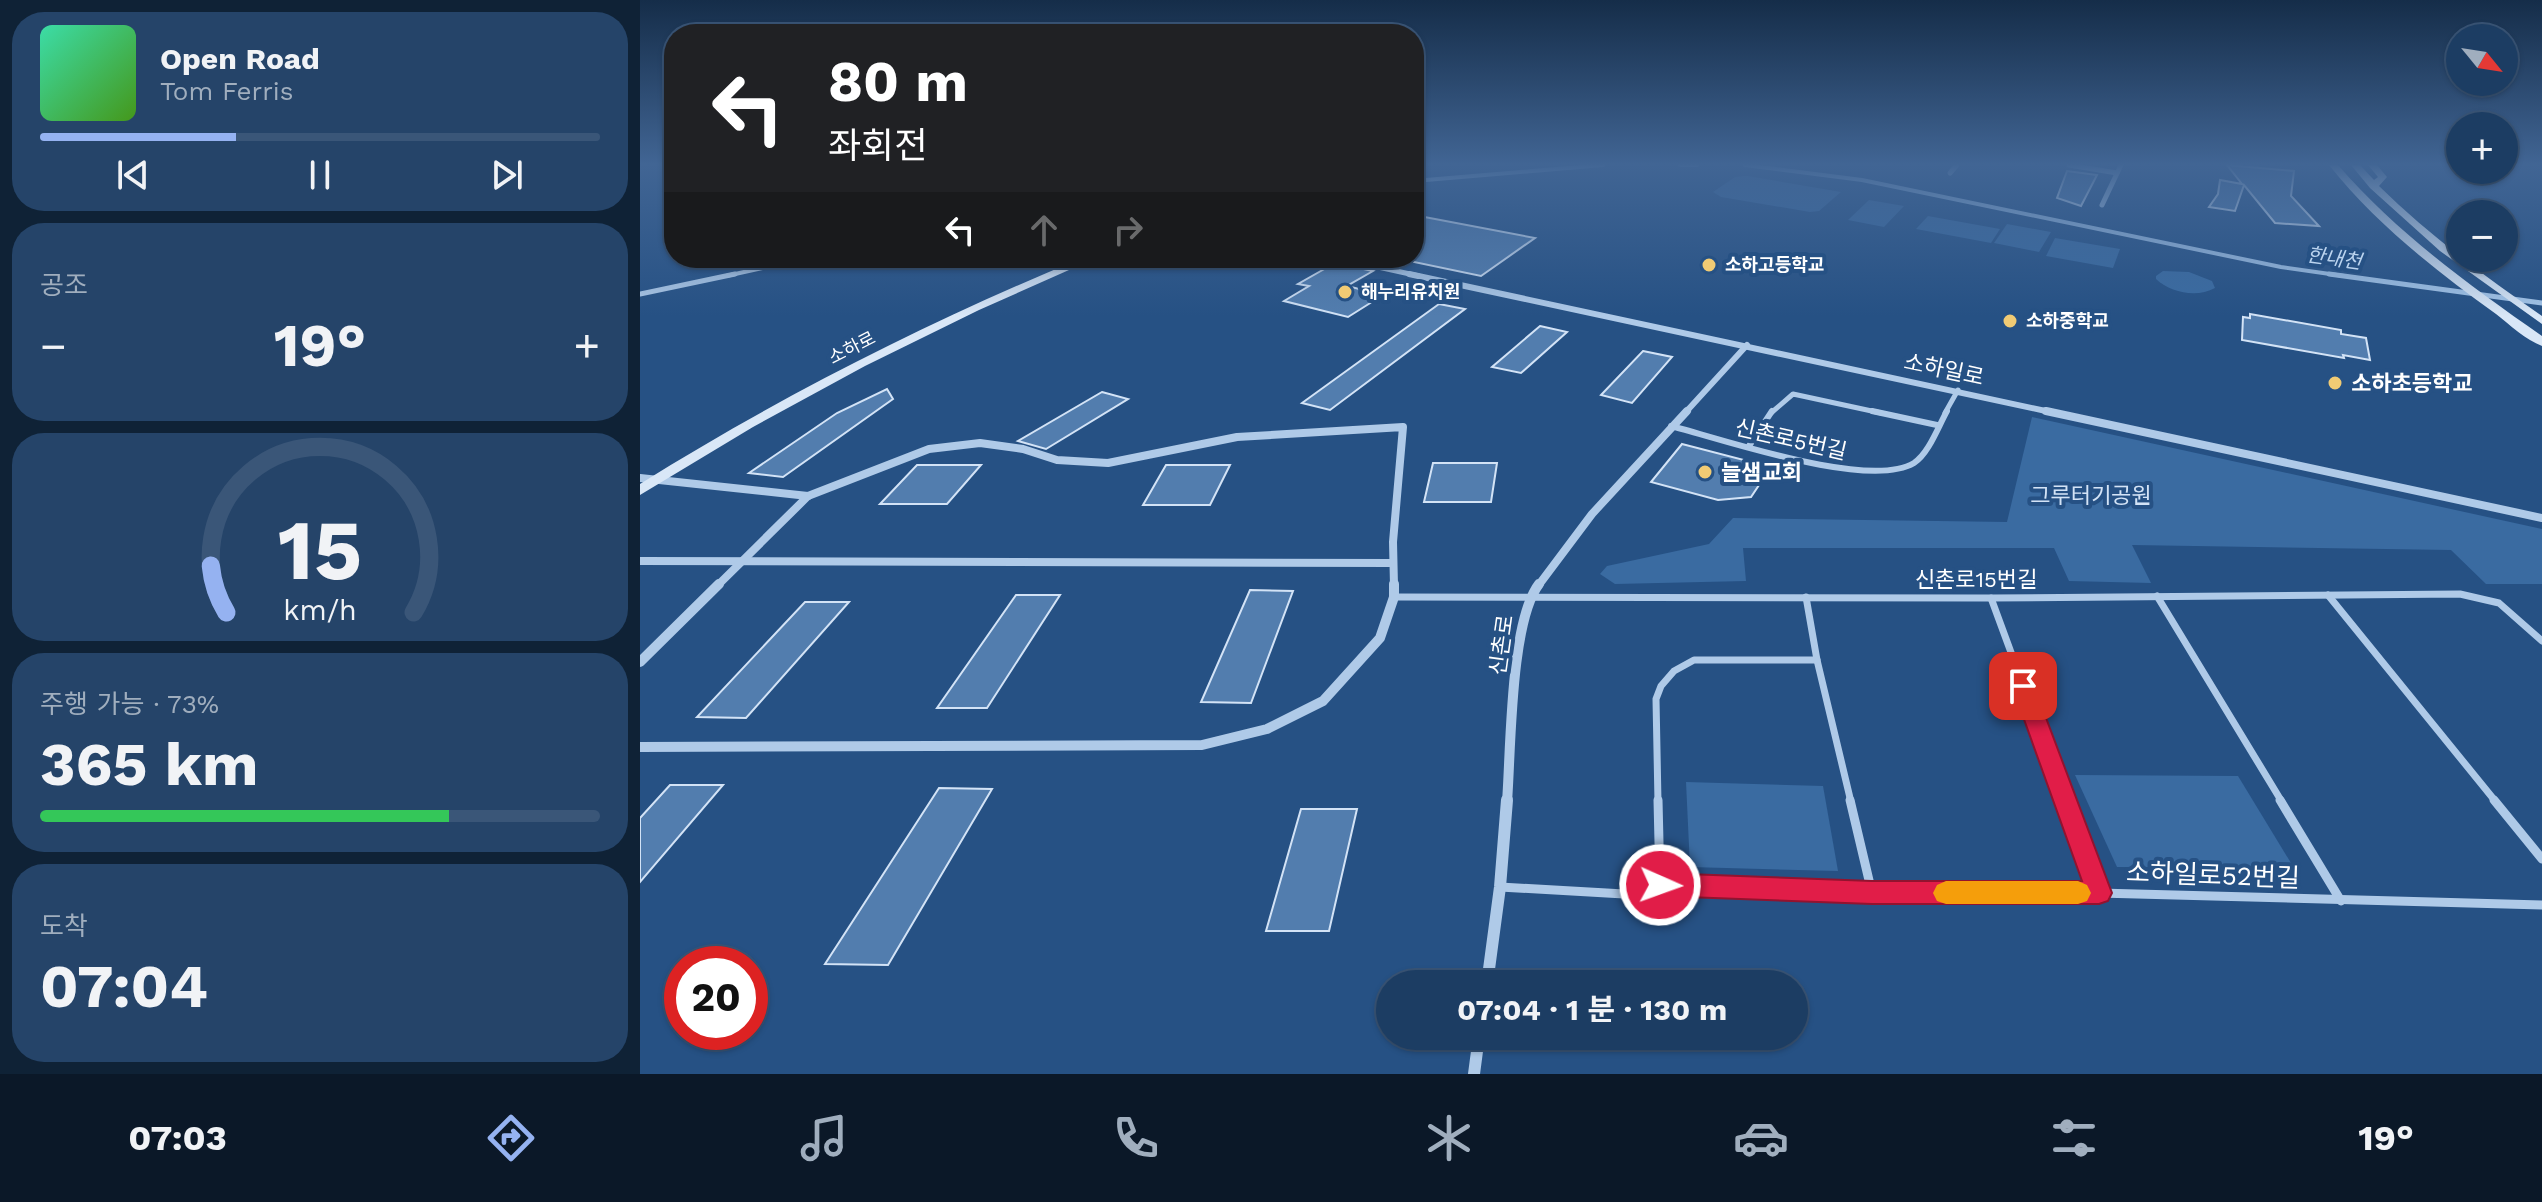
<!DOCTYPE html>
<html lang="ko">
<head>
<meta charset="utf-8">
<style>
	body { margin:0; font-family:"Work Sans","Noto Sans KR",sans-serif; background:#254469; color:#f1f3f6; height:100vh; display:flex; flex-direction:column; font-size:30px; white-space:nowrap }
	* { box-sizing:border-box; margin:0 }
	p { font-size:26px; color:#a0aebe }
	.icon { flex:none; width:44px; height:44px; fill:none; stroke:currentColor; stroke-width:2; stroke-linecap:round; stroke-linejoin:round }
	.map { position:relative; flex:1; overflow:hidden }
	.details { display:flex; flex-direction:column; gap:12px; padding:12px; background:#0f2236; width:640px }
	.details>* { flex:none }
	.hud { position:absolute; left:24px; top:24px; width:760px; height:244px; border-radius:32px; box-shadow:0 2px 6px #0004,0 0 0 2px #3a5678; background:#202124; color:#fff; overflow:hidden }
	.needle { width:52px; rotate:120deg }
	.controls { position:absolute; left:1806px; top:24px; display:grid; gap:16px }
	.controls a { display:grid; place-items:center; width:72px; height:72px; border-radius:50%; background:#1c3d63; box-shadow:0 2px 6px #0004,0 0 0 2px #3a5678; font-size:40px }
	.speed { position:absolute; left:24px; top:946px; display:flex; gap:16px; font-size:40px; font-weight:700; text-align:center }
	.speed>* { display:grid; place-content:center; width:104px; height:104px; border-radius:50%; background:#1c3d63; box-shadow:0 2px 6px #0004,0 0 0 2px #3a5678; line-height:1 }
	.speed .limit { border:12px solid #d22; background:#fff; color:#111 }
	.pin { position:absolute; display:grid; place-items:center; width:68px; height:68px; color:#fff; margin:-34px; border-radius:16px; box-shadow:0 4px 12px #0006 }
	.me { position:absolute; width:88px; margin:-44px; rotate:92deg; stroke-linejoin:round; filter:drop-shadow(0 0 6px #0008) }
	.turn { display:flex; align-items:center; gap:28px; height:168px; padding:0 32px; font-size:36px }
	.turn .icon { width:104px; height:104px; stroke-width:2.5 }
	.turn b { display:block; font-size:56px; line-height:68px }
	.lanes { display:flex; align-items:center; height:76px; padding:0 32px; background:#0003; justify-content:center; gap:40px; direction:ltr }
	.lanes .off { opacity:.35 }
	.big { font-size:60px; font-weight:700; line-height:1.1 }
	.details .tile { flex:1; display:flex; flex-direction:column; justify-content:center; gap:12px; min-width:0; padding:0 28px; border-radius:32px; background:#254469 }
	.details .dial { align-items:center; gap:0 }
	.dial svg { height:208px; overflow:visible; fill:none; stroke:#3a5678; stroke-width:7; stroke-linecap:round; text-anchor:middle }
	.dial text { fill:#f1f3f6; stroke:none }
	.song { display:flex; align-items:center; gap:24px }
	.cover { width:96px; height:96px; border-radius:12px; background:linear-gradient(135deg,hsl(160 70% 55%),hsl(100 70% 35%)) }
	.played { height:8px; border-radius:4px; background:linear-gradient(90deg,#95b2f1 35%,#3a5678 35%) }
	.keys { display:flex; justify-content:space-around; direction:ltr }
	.heat { display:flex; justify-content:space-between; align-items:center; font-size:44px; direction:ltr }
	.charge { height:12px; border-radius:6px; background:linear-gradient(90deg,#34c759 73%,#3a5678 0) }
	.trip { position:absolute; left:736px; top:970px; width:432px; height:80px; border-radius:40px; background:#1c3d63; box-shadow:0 2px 6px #0004,0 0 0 2px #3a5678; font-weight:700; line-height:80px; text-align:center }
	.tabs { display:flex; height:128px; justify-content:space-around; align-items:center; background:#0b1828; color:#a0aebe }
	.tabs .icon { width:56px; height:56px }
	.tabs .selected { color:#95b2f1 }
	.tabs b { font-size:36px; color:#f1f3f6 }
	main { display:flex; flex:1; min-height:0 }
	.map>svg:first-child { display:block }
	.green { fill:#3a6ba1 }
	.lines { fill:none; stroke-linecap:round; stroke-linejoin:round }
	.stream-far1 { stroke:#a4c5e8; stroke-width:4 }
	.stream { stroke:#a4c5e8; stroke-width:5 }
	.building { fill:#527dae; stroke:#d3e3f6; stroke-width:2 }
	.lane-far4 { stroke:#afcae8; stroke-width:4 }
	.lane-far3 { stroke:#afcae8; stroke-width:5 }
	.lane-far2 { stroke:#afcae8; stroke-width:6 }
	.lane-far1 { stroke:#afcae8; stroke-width:7 }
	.lane { stroke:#afcae8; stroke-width:9 }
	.street-far4 { stroke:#afcae8; stroke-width:5 }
	.street-far3 { stroke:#afcae8; stroke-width:6 }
	.street-far2 { stroke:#afcae8; stroke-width:8 }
	.street-far1 { stroke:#afcae8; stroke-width:10 }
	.street { stroke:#afcae8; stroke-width:12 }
	.secondary { fill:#d9e7f7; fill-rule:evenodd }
	.route { fill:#e11d48; stroke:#92132f; stroke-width:2 }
	.slow { fill:#f59e0b }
	.poi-dot { fill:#f1cb74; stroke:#265184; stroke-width:3 }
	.labels { text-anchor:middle; stroke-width:8; stroke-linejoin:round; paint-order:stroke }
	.far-poi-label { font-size:18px; font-weight:bold; fill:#fff; stroke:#265184; text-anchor:start }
	.far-street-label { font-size:18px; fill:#fff; stroke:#265184 }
	.far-water-label { font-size:20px; font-style:italic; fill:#bbd4ef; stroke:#265184 }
	.street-label { font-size:22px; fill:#fff; stroke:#265184 }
	.poi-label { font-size:22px; font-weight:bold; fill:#fff; stroke:#265184; text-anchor:start }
	.park-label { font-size:22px; fill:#d3e3f6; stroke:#265184 }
	.near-street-label { font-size:26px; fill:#fff; stroke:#265184 }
</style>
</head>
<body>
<main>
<section class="details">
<div class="tile">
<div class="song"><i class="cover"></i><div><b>Open Road</b><p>Tom Ferris</p></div></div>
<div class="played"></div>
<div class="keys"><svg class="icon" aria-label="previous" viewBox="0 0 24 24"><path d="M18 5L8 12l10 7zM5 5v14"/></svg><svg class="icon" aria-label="pause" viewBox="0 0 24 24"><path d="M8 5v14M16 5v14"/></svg><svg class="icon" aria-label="next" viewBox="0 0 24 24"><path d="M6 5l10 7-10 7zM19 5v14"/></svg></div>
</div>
<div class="tile"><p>공조</p>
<div class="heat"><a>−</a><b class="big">19°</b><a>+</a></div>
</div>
<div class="tile dial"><svg viewBox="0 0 100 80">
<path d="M14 69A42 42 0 1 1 86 69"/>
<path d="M14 69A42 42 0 0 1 8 51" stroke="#95b2f1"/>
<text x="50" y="56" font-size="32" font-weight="700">15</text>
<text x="50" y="72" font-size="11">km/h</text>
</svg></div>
<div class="tile"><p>주행 가능 · 73%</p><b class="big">365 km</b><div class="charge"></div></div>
<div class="tile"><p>도착</p><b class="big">07:04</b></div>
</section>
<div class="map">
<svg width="1902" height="1074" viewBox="0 0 1902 1074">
	<rect width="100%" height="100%" fill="#265184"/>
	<g class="green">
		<path d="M1103,176H1108L1201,192L1179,211L1170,212L1081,197L1073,192L1095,177Z"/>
		<path d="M1229,200L1264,206L1244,227L1208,220Z"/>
		<path d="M1288,216L1360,229L1351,243L1276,229Z"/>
		<path d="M1367,224L1411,232L1399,252L1354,243Z"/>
		<path d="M1415,238L1480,249L1473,268L1406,256Z"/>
		<path d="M1523,271L1549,272L1572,281L1575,288C1557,298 1531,293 1516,279V276Z"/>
		<path d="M1392,417L1902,529V584H1846L1811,550L1492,545L1511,583L1429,581L1414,548H1103L1106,581L975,584L960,574L967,566L1069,544L1093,518L1367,522Z"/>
		<path d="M1435,775L1598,776L1654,868L1477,867Z"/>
		<path d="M1046,782L1183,786L1198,871L1050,867Z"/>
	</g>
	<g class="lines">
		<g class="stream-far1">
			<path d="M1040,165H1057"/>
			<path d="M1105,165L1222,180L1641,267L1704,276"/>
			<path d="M774,181L963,165"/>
		</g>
		<path class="stream" d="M1689,274L1902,303"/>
	</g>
	<g class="building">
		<path d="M1587,165L1654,171L1651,196L1679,226L1635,223L1604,185L1595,211L1569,207L1578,194L1580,180L1602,184Z"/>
		<path d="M1427,171L1457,175L1441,206L1417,198Z"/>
		<path d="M774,215L895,238L841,276L774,262Z"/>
		<path d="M695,263L733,271L707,286L743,295L708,317L644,301L669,286L658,284Z"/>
		<path d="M799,304L825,309L690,410L662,403Z"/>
		<path d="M1610,314L1701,330V334L1726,338L1730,360L1703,355L1704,358L1602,340L1603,317L1610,318Z"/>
		<path d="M900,326L927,332L881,373L852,367Z"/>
		<path d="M1003,351L1032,357L992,403L961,395Z"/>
		<path d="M247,389L253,399L143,477L109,473L197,413Z"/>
		<path d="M462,392L488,399L406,449L378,441Z"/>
		<path d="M1042,444L1131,467L1111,497L1078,500L1011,482Z"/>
		<path d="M793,463H857L851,502H784Z"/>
		<path d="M277,465H341L307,504H240Z"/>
		<path d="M526,465H590L570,505H503Z"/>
		<path d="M610,590L653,591L611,703L561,702Z"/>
		<path d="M376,595H420L347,708H297Z"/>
		<path d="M165,602H209L106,718L57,717Z"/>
		<path d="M30,785H83L0,882V818Z"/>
		<path d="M299,788L352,789L248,965L185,964Z"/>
		<path d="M661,809H717L689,931H626Z"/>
	</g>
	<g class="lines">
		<path class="lane-far4" d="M86,276L168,258"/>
		<g class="lane-far3">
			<path d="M0,294L95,274"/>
			<path d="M1131,413L1153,394L1241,413"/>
			<path d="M1305,413L1318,390"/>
		</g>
		<g class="lane-far2">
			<path d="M1232,411L1297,425"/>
			<path d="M1031,426C1082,439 1229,490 1274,463C1289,453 1298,427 1307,411"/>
			<path d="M1109,446L1132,411"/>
		</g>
		<g class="lane-far1">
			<path d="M1688,595L1856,802"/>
			<path d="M1517,596L1642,802"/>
			<path d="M754,597L1351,598L1820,594L1859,603L1902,641"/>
			<path d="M1166,597L1177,660L1211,802"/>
			<path d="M1351,598L1426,802"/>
			<path d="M1018,802L1016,699L1021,686L1034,671L1054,660H1177"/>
		</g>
		<g class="lane">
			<path d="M1018,800L1020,885"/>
			<path d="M1210,800L1232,893"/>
			<path d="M1425,800L1459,893"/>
			<path d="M1640,800L1701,901"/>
			<path d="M1854,800L1902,859"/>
			<path d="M860,887L984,894L1020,885L1232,893H1459L1902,905"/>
		</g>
		<g class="street-far4">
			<path d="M1429,165L1477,173"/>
			<path d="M1310,173L1317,165"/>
			<path d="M1462,205L1481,165"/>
			<path d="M697,258L779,276"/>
		</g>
		<g class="street-far3">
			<path d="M769,274L1415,413"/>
			<path d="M1045,413L1107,345"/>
		</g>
		<g class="street-far2">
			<path d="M1406,411L1902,518"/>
			<path d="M0,478L168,496"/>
			<path d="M0,561L753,563"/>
			<path d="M77,586L168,496L289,449L340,443L383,449L417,460L468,463L597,437L763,427L753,542L754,586"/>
			<path d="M898,586L952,514L1047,411"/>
		</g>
		<g class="street-far1">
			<path d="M0,662L79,584"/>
			<path d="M0,747L562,745L627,729L683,701L740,638L754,597V584"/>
			<path d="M867,802C871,750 870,622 899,584"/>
		</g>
		<g class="street">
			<path d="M847,984L860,887L867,800"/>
			<path d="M834,1074L839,1036"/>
		</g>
		<g class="secondary">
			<path d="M1689,165H1698C1757,233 1829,285 1902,336V346C1886,340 1870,325 1856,314C1795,270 1736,224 1689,165Z"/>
			<path d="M1711,165H1720L1734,180L1738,177L1728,165H1737L1747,177L1739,186C1789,235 1844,276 1902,316V324L1800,251L1730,188Z"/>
			<path d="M442,258H456L339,310L225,366L113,427L0,495V484C141,396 288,322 442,258Z"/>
		</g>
	</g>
	<linearGradient id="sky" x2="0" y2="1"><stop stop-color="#152d49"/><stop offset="0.52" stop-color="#416594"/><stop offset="1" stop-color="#416594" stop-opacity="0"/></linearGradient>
	<rect width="1902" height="316" fill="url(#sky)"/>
	<path class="route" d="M1383,679L1391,681L1394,686L1472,893L1468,901L1459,904H1232L1020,896L1011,893L1007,885L1011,877L1020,873L1232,881H1442L1372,686L1376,681Z"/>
	<path class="slow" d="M1306,881H1438L1447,885L1451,893L1447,901L1438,904H1306L1297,901L1293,893L1297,885Z"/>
	<g class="poi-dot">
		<circle cx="1069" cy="265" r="8"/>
		<circle cx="705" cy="292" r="8"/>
		<circle cx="1370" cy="321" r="8"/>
		<circle cx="1695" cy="383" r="8"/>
		<circle cx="1065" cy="472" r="8"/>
	</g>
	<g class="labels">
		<g class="far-poi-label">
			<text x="1085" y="271">소하고등학교</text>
			<text x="721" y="298">해누리유치원</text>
			<text x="1386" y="327">소하중학교</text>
		</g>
		<g class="far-street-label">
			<text transform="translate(212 348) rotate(-27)" y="6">소하로</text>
		</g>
		<g class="far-water-label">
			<text transform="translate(1694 258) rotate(8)" y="7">한내천</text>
		</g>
		<g class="street-label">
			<text transform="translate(1304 369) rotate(12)" y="8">소하일로</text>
			<text transform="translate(1151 439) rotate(13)" y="8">신촌로5번길</text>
			<text x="1336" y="587">신촌로15번길</text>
			<text transform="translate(861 645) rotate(-82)" y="8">신촌로</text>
		</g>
		<g class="poi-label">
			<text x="1711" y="391">소하초등학교</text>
			<text x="1081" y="480">늘샘교회</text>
		</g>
		<g class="park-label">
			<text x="1451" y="503">그루터기공원</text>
		</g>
		<g class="near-street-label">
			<text transform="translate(1573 875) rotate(2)" y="9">소하일로52번길</text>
		</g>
	</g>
</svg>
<div class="controls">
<a><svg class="needle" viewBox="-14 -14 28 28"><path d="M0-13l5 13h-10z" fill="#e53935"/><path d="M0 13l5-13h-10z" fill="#a0aebe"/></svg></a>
<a>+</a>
<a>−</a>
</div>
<div class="speed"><div class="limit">20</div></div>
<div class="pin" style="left:1383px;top:686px;background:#d93025"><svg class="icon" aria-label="arrive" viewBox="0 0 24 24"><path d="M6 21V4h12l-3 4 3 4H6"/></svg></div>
<svg class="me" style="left:1020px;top:885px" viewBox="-20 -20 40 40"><circle r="17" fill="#e11d48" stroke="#fff" stroke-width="3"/><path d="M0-11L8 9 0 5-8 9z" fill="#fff"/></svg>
<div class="trip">07:04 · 1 분 · 130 m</div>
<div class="hud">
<div class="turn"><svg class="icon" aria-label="left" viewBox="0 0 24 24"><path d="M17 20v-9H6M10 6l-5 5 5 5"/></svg><div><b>80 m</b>좌회전</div></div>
<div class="lanes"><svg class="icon" aria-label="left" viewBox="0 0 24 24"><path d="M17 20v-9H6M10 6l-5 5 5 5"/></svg><svg class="icon off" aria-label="ahead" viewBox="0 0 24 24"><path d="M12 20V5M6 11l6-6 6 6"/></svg><svg class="icon off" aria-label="right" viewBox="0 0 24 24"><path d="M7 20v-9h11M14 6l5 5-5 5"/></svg></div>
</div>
</div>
</main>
<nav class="tabs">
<b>07:03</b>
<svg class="icon selected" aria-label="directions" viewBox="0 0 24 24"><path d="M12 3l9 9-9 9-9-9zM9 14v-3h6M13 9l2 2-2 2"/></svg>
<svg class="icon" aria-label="music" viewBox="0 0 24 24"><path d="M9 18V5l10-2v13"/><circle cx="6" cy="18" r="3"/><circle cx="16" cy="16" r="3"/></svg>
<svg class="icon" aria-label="phone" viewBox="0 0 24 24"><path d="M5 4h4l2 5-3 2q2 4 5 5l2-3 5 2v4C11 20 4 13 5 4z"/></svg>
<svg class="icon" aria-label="climate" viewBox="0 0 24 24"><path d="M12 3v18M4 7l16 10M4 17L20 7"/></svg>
<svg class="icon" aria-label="car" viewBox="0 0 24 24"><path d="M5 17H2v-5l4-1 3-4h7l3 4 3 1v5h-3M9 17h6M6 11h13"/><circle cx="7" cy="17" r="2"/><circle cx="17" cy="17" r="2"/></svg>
<svg class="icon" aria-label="filters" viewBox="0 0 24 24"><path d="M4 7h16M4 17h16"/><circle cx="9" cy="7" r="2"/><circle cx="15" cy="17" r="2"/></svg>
<b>19°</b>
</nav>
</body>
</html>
